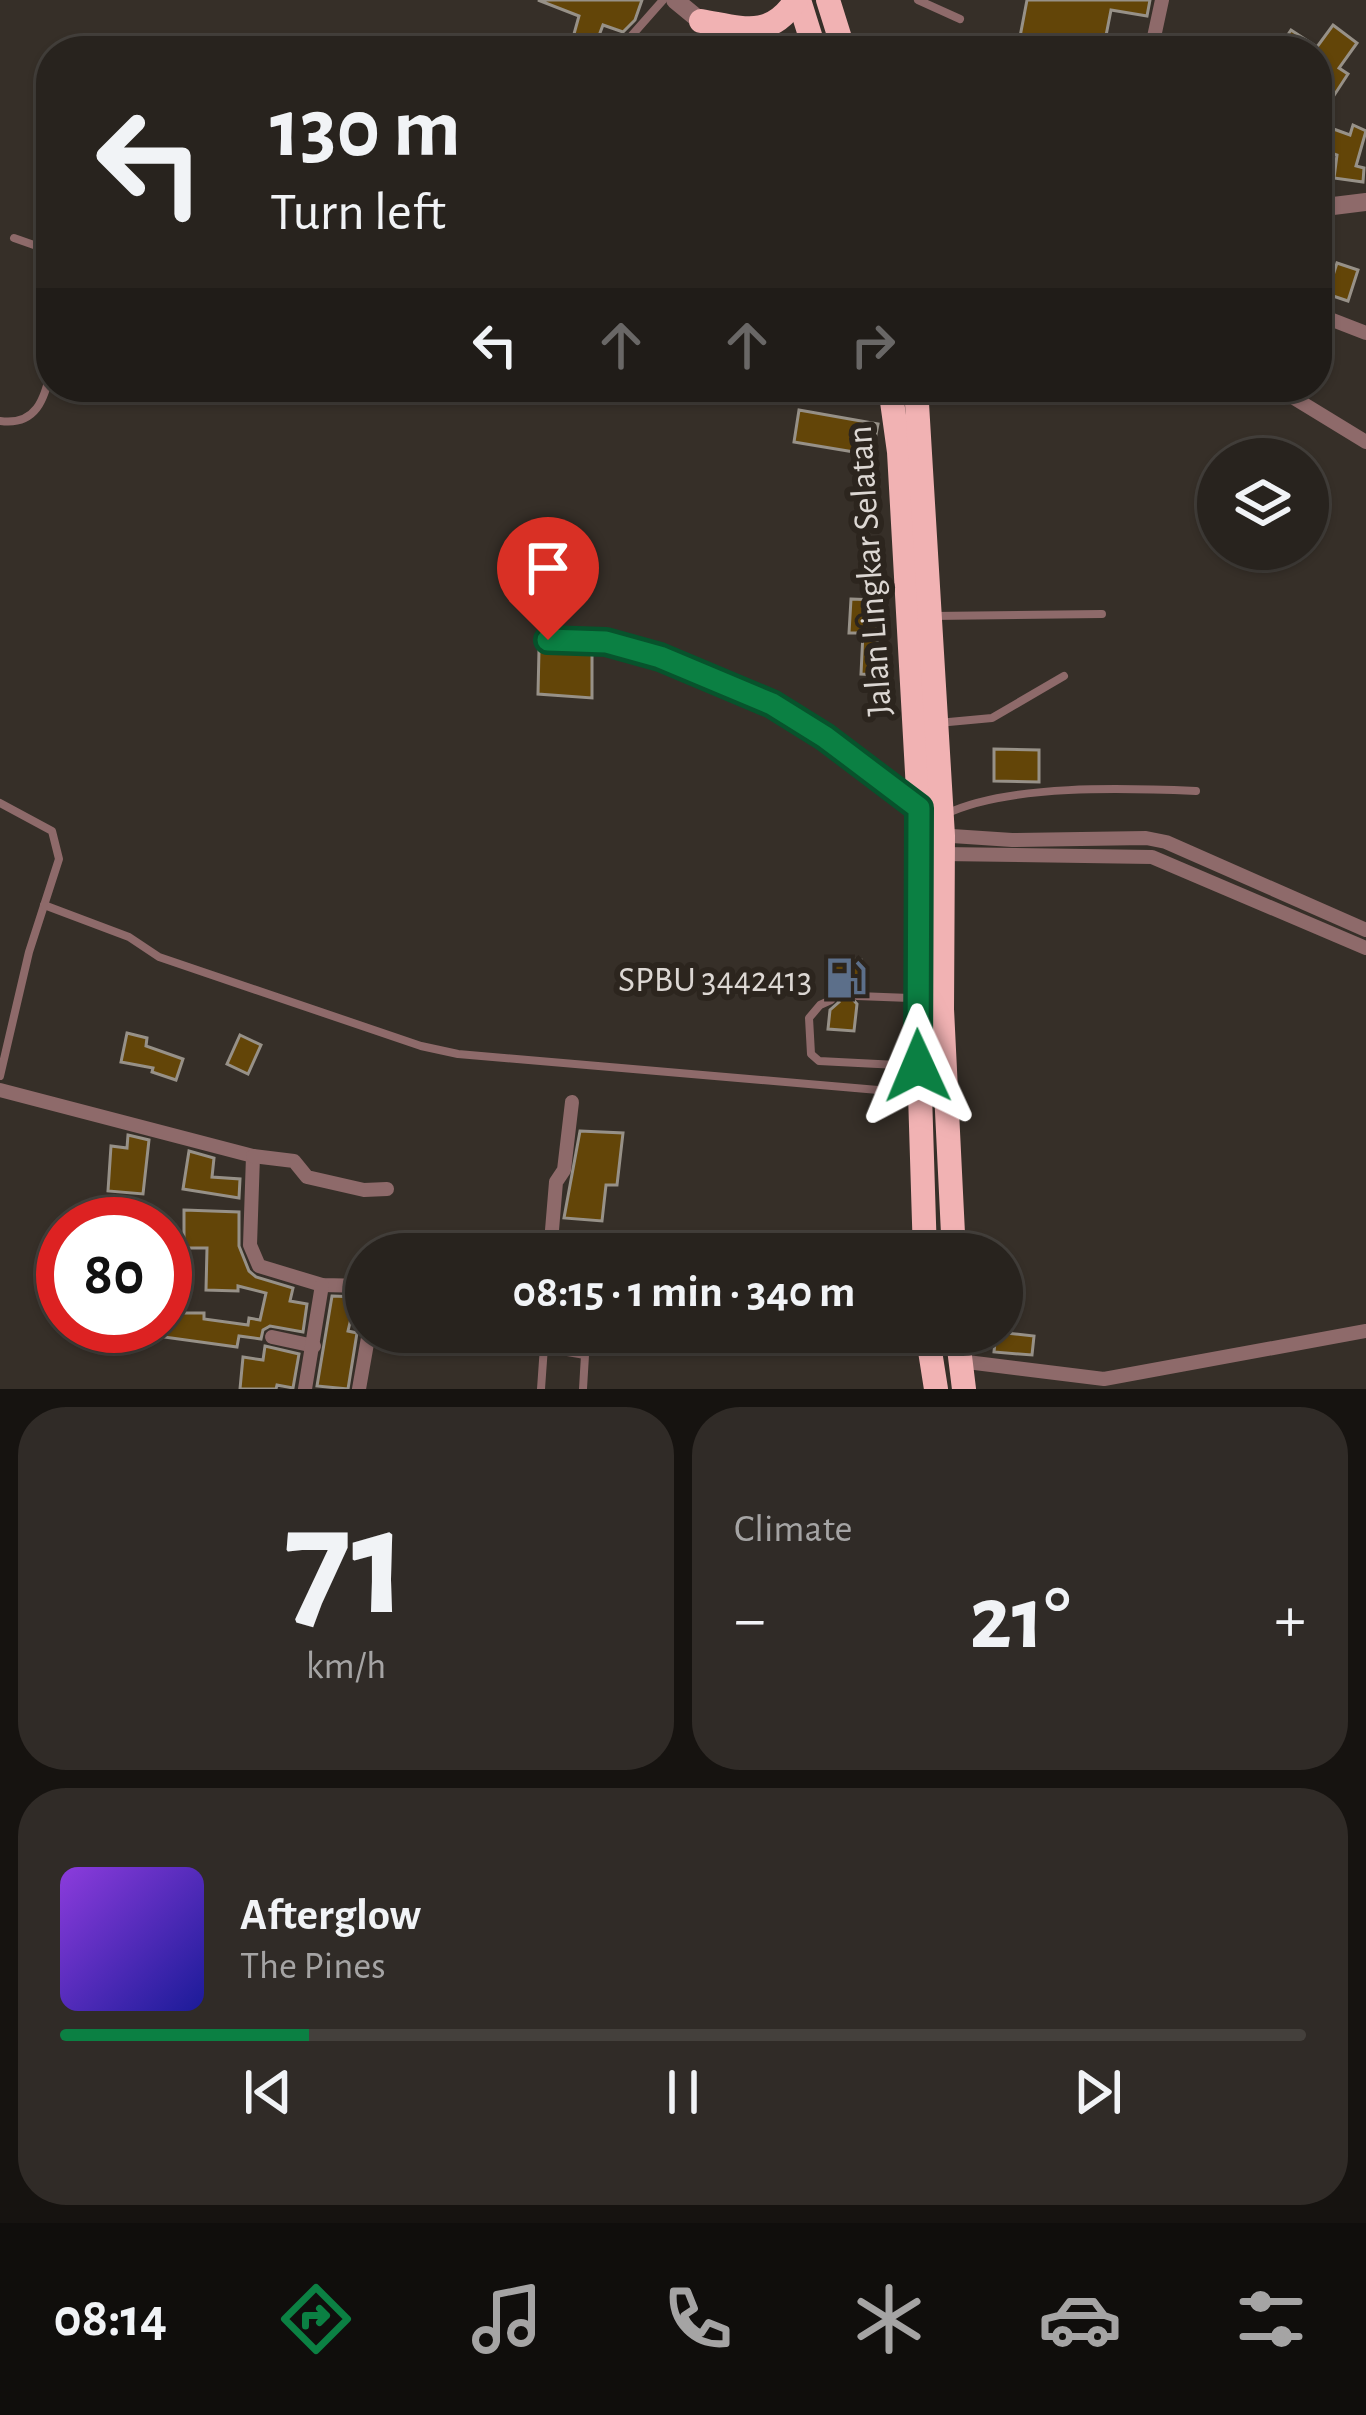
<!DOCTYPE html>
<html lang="en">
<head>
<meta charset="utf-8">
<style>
	body { margin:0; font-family:"Alegreya Sans",sans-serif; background:#302b27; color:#f1f3f6; height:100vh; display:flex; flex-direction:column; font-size:45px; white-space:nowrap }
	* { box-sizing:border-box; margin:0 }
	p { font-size:39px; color:#a5a4a4 }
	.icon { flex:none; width:66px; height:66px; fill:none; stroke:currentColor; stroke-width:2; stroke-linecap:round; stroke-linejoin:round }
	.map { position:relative; height:1389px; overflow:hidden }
	.sheet { display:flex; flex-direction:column; gap:18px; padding:18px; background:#161310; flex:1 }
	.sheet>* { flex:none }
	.hud { position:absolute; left:36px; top:36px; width:1296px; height:366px; border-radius:48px; box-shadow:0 3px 9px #0004,0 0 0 3px #44403c; background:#28231e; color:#f1f3f6; overflow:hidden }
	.tools { position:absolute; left:1197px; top:438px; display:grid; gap:24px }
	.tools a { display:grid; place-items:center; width:132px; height:132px; border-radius:50%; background:#28231e; box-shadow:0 3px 9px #0004,0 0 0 3px #44403c; font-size:60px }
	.speed { position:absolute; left:36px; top:1197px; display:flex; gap:24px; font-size:60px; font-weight:700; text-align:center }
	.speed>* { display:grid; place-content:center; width:156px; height:156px; border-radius:50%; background:#28231e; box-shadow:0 3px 9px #0004,0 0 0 3px #44403c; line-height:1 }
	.speed .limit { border:18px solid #d22; background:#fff; color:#111 }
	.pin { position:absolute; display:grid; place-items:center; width:102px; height:102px; color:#fff; margin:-123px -51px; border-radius:50% 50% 50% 0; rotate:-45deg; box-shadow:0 0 12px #0007 }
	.pin .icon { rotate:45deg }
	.me { position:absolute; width:132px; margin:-66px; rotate:359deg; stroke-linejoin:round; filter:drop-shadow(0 0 9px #0008) }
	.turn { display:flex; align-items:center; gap:42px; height:252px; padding:0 36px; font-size:54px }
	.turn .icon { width:156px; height:156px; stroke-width:2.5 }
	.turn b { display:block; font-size:84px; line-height:102px }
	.lanes { display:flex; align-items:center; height:114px; padding:0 36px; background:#0003; justify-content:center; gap:60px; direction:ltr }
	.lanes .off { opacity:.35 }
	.big { font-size:90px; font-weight:600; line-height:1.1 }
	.sheet .tile { flex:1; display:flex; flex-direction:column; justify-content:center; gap:18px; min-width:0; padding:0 42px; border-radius:48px; background:#302b27 }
	.sheet .dial { align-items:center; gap:0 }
	.dial b { font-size:156px; line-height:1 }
	.song { display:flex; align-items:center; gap:36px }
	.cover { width:144px; height:144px; border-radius:18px; background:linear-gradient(135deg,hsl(270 70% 55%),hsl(240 70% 35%)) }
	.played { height:12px; border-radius:6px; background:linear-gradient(90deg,#0b8043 20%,#44403c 20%) }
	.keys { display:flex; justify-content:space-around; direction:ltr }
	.heat { display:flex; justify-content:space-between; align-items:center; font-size:66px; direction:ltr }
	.sheet .tiles { flex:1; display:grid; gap:18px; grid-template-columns:1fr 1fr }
	.tile:last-child { grid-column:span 2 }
	.trip { position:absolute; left:345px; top:1233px; width:678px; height:120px; border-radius:60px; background:#28231e; box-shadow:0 3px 9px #0004,0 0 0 3px #44403c; font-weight:600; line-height:120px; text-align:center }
	.dock { display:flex; height:192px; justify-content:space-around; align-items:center; background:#100e0c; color:#a5a4a4 }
	.dock .icon { width:84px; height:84px }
	.dock .active { color:#0b8043 }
	.dock b { font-size:54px; color:#f1f3f6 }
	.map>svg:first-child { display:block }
	.building { fill:#634508; stroke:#979188; stroke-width:3 }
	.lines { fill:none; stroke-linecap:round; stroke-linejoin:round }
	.service { stroke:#8e6a6a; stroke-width:8 }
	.minor { stroke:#8e6a6a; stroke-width:14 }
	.tertiary { stroke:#8e6a6a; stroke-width:18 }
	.trunk { stroke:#f1b2b3; stroke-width:24 }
	.route-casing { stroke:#07532c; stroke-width:30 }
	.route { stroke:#0b8043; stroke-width:21 }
	.labels { text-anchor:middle; stroke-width:12; stroke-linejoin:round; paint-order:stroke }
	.street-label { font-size:36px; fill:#dcd7d3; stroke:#2c251e }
	.poi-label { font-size:36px; fill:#dcd7d3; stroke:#2c251e; text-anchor:end }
</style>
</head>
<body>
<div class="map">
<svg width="1366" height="1389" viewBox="0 0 1366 1389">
	<rect width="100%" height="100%" fill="#362f28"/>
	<g class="building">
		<path d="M538,0H642L635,20L623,32L603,25L597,41L574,34L579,16Z"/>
		<path d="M1027,0H1150L1147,16L1111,10L1103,51H1003L1005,40L1019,42Z"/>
		<path d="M1333,25L1357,43L1339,68L1348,74L1333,97L1317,86V51H1277L1291,30L1317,47Z"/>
		<path d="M1317,123L1350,135L1353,125L1366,131L1356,166L1364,168L1363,182L1334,178L1337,155L1317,148Z"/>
		<path d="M1337,263L1358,270L1348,301L1327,294Z"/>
		<path d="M799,410L878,424L872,455L794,442Z"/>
		<path d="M851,599L876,600L878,675L861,674L863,633H849Z"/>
		<path d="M570,649L592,650V698L538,694L539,650Z"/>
		<path d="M994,749L1039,750V782L994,781Z"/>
		<path d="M835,957L861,960L858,988L849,995L857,1004L854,1031L828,1029L830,1010L839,1002L832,992Z"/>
		<path d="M127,1033L147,1038L146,1046L183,1059L176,1080L152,1072L153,1068L121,1062Z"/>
		<path d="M240,1035L261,1045L248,1074L227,1064Z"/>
		<path d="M580,1131L623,1133L617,1185H606L602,1221L564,1218Z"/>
		<path d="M128,1135L149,1140L143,1194L108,1191L111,1146L127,1148Z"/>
		<path d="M189,1151L214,1158L212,1177L240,1179L239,1198L183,1189Z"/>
		<path d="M184,1210L239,1212V1246L249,1271L256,1277L293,1288L290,1301L307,1304L303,1332L270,1326L263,1330L261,1339L239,1336L237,1347L164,1337L166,1313H204V1319L248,1325L249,1318L260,1320L266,1293L238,1286V1291L206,1290L207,1248H184Z"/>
		<path d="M332,1296L356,1297L348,1331L357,1333L348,1389L317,1386Z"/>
		<path d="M996,1332L1034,1336L1032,1355L994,1352Z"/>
		<path d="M265,1346L299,1354L293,1388L277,1385L276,1389H240L243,1357L263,1360Z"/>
	</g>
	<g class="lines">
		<g class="service">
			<path d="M918,0L960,19"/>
			<path d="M618,51L663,0"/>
			<path d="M14,238L51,251"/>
			<path d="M0,421C36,426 45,399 51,369"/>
			<path d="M932,616L1102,614"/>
			<path d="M548,640L606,642L660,657L772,704L912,802"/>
			<path d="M938,723L992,718L1064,676"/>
			<path d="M0,803L52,831L59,859L29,952L0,1076"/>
			<path d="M946,814C1009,784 1126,788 1196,791"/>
			<path d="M44,905L129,937L159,957L421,1046L458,1054L913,1093"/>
			<path d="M857,996L910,998"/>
			<path d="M831,1000L820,1005L809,1018L811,1054L819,1061L917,1066"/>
			<path d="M544,1348L585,1355L583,1389"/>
			<path d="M541,1389L545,1332"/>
		</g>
		<g class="minor">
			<path d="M1151,51L1162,0"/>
			<path d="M1317,314L1366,333"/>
			<path d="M1276,387L1366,442"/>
			<path d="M937,835L1012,840L1146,838L1166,842L1366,930"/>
			<path d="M941,854L1152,857L1366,948"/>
			<path d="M0,1090L253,1156L250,1245L259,1266L322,1285L366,1286"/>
			<path d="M253,1156L294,1161L307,1177L364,1190L387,1189"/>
			<path d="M397,1254H435"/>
			<path d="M550,1254L556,1182L564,1170L572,1102"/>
			<path d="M878,1332L928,1345"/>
			<path d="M272,1337L314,1346"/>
			<path d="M959,1361L1104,1379L1366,1331"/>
			<path d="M305,1389L322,1285"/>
			<path d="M359,1389L369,1332"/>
		</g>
		<g class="tertiary">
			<path d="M675,0L737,51"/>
			<path d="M1317,208L1366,202"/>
		</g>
		<g class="trunk">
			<path d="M799,0L815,51"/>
			<path d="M828,0L844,51"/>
			<path d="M701,21C742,28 770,40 796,0"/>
			<path d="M890,387L899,452L919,808L917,998L925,1254"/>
			<path d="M916,387L943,836L942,1009L954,1254"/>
			<path d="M927,1332L936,1389"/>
			<path d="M957,1332L964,1389"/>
		</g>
	</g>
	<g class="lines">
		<g class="route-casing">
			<path id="route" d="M548,640L606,642L660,657L772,704L825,737L919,808L918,1066"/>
		</g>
		<use href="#route" class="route"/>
	</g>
	<defs>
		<g id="fuel-bare" transform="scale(3.24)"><path d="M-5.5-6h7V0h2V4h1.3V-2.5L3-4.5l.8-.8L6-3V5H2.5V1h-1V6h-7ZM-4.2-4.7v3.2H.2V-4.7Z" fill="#5c6f8a" stroke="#2c251e" stroke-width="2.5" paint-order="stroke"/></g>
	</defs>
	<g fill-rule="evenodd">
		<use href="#fuel-bare" x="846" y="978"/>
	</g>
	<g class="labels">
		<g class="street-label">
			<text transform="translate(868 571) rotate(-94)" y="13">Jalan Lingkar Selatan</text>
		</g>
		<g class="poi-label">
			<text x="812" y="991">SPBU 3442413</text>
		</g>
	</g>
</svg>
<div class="tools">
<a><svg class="icon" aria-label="layers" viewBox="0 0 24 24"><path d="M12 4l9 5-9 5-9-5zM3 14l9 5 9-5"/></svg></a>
</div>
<div class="speed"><div class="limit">80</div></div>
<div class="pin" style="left:548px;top:640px;background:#d93025"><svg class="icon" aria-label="arrive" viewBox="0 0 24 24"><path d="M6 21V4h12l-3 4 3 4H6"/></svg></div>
<svg class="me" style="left:918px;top:1066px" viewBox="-20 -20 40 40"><path d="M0-17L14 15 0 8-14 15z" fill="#0b8043" stroke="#fff" stroke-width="4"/></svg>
<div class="trip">08:15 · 1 min · 340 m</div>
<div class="hud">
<div class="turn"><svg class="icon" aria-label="left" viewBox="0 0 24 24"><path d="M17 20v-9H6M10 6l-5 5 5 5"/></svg><div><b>130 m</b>Turn left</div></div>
<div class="lanes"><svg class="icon" aria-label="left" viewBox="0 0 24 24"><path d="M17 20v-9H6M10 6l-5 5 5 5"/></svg><svg class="icon off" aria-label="ahead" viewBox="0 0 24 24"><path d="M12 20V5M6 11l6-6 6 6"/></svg><svg class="icon off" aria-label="ahead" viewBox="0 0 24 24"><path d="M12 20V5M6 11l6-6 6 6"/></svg><svg class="icon off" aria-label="right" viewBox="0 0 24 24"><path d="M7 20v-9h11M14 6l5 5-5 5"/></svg></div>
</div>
</div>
<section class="sheet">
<div class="tiles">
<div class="tile dial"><b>71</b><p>km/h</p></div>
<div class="tile"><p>Climate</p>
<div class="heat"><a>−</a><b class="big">21°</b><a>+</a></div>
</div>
<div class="tile">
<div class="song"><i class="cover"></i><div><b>Afterglow</b><p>The Pines</p></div></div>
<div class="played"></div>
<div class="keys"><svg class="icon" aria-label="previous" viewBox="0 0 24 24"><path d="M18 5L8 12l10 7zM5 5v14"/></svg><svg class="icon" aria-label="pause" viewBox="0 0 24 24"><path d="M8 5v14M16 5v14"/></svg><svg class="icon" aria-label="next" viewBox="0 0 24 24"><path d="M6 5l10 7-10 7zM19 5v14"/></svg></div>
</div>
</div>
</section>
<nav class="dock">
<b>08:14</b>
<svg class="icon active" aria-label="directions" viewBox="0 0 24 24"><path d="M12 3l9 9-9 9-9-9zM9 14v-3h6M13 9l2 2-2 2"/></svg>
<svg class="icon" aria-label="music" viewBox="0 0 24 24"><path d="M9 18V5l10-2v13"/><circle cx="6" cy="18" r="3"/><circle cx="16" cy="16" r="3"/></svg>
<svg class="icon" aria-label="phone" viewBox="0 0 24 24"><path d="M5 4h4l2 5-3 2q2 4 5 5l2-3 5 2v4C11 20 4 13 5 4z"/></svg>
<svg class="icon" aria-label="climate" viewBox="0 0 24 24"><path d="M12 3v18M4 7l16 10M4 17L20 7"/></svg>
<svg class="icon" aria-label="car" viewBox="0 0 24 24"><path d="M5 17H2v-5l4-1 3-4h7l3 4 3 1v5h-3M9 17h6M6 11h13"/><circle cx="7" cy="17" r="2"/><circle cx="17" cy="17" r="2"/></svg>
<svg class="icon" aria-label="filters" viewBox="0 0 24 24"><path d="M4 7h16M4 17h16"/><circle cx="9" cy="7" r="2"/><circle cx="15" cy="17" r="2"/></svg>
</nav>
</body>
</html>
